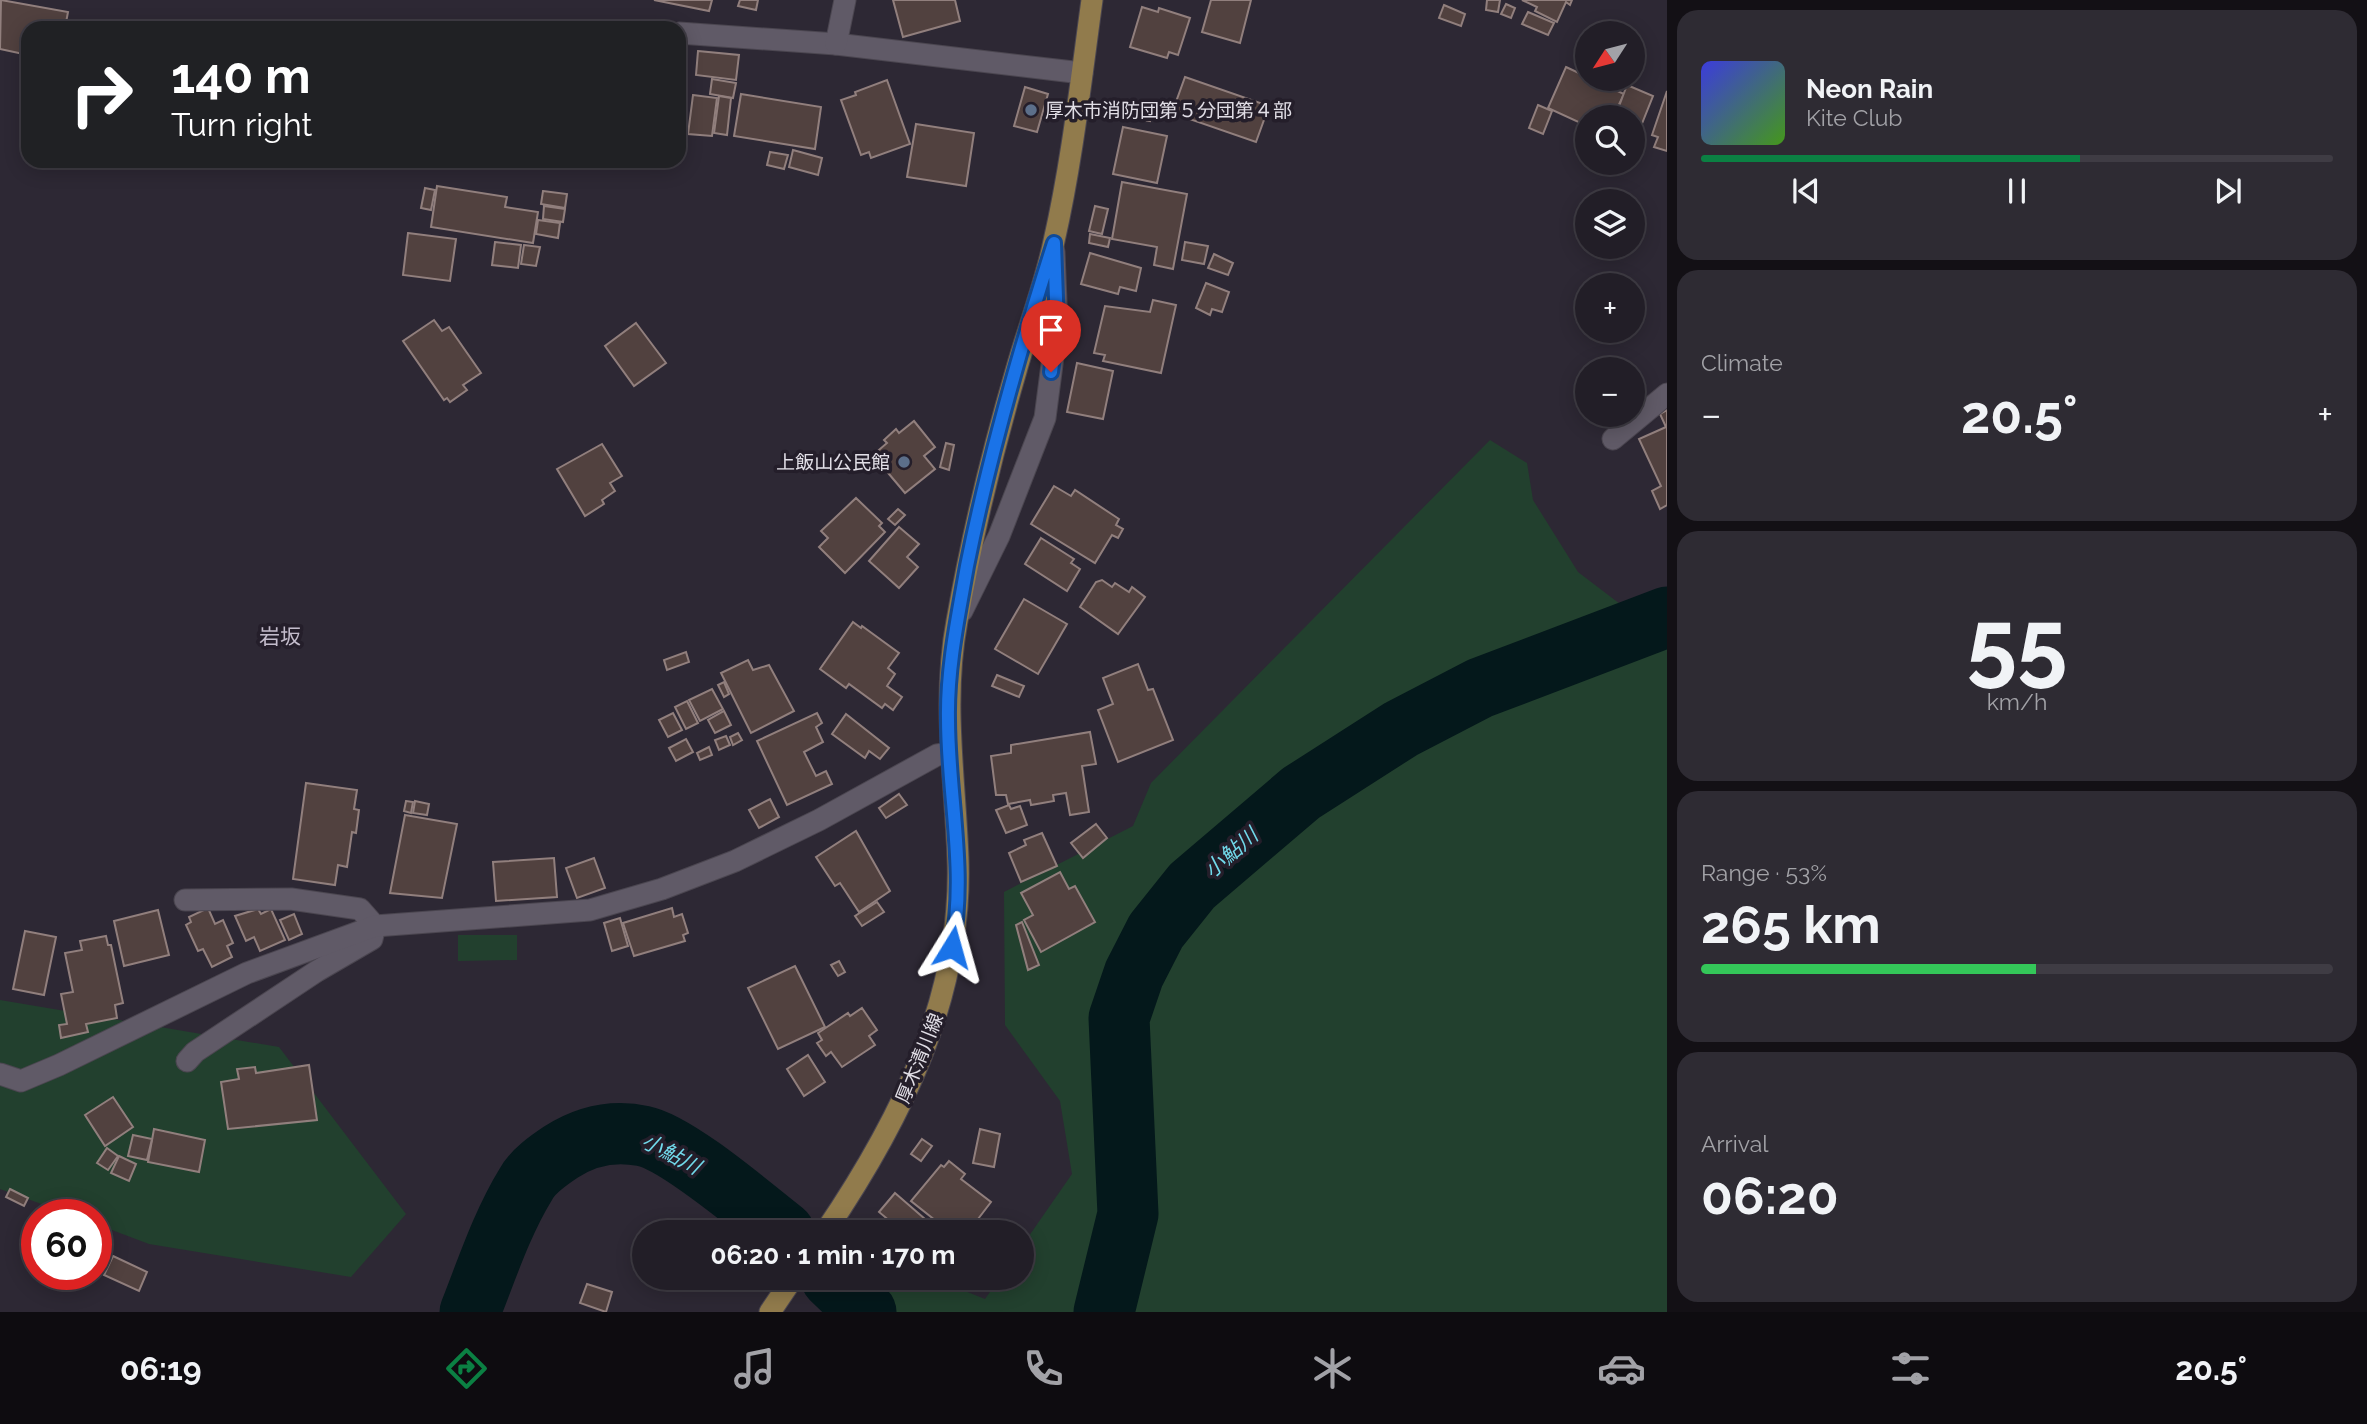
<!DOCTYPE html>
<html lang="en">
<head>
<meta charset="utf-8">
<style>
	body { margin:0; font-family:Raleway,"Noto Sans JP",sans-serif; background:#2e2b33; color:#f1f3f6; height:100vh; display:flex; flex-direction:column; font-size:26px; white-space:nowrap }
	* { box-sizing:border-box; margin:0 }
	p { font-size:23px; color:#a2a2a7 }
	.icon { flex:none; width:38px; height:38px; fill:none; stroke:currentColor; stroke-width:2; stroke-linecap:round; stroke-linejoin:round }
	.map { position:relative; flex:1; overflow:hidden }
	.panel { display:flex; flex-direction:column; gap:10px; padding:10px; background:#131015; width:700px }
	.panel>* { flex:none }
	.hud { position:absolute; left:21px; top:21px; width:665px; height:147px; border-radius:21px; box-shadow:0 4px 18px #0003,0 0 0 2px #3f3c44; background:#202124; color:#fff; overflow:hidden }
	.needle { width:46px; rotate:234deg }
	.fabs { position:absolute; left:1575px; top:21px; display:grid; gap:14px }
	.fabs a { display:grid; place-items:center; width:70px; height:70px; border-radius:50%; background:#221e27; box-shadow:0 4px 18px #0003,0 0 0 2px #3f3c44; font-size:35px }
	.speed { position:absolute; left:21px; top:1199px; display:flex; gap:14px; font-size:35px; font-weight:700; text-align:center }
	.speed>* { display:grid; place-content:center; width:91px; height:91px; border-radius:50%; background:#221e27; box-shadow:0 4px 18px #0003,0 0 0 2px #3f3c44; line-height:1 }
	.speed .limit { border:10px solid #d22; background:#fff; color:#111 }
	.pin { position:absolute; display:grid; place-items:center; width:60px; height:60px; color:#fff; margin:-72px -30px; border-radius:50% 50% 50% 0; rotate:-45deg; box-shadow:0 0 7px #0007 }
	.pin .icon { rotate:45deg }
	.me { position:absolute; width:77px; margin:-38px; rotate:8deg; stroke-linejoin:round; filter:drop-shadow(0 0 5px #0008) }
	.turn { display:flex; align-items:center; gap:24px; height:147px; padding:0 35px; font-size:32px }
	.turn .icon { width:91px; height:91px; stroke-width:2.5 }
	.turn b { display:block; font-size:49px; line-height:60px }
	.big { font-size:52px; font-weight:700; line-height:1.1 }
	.panel .tile { flex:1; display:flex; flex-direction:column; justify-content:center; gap:10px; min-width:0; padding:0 24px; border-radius:21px; background:#2e2b33 }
	.panel .dial { align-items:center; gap:0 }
	.dial b { font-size:91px; line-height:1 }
	.song { display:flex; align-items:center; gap:21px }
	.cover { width:84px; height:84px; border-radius:10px; background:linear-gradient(135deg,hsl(240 70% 55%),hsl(100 70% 35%)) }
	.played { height:7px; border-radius:4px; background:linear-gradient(90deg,#0b8043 60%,#3f3c44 60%) }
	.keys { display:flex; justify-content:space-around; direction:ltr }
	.heat { display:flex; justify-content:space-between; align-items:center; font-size:38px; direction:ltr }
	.charge { height:10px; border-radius:5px; background:linear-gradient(90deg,#34c759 53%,#3f3c44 0) }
	.trip { position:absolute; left:632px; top:1220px; width:402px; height:70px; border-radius:35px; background:#221e27; box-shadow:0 4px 18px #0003,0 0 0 2px #3f3c44; font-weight:700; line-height:70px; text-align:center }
	.tabs { display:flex; height:112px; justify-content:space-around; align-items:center; background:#0e0c10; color:#a2a2a7 }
	.tabs .icon { width:49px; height:49px }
	.tabs .on { color:#0b8043 }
	.tabs b { font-size:32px; color:#f1f3f6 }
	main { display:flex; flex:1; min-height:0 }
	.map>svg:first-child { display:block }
	.green { fill:#22402e }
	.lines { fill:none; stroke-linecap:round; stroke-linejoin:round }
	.river { stroke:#04181b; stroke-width:61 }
	.building { fill:#51413f; stroke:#917f7d; stroke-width:2 }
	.minor-casing { stroke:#4b4650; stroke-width:23 }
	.major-casing { stroke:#4b4650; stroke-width:23 }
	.minor { stroke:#605a67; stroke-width:21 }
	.major { stroke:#917b4c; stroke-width:21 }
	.route-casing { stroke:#114b97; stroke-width:18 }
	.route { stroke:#1a73e8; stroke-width:12 }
	.service-dot { fill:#5c6f8a; stroke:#241e2a; stroke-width:2.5 }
	.labels { text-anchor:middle; stroke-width:7; stroke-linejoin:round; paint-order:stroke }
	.poi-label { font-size:19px; fill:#e1dee6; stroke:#241e2a; text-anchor:start }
	.street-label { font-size:19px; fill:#e1dee6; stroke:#241e2a }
	.neighbourhood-label { font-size:21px; fill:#c3bccb; stroke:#241e2a }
	.water-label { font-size:21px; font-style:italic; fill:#71d9ea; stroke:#241e2a }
</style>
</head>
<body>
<main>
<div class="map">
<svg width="1667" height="1312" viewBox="0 0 1667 1312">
	<rect width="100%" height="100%" fill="#2d2834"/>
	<g class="green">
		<path d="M1490,440L1527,463L1533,500L1578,572L1624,607L1667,591V1312H873L863,1304L877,1278H932L985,1299L1000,1278H1022V1246L1072,1174L1060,1101L1005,1025L1004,892L1133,826L1151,783Z"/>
		<path d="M458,935H517V960L458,961Z"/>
		<path d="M0,1000L279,1047L406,1214L351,1277L149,1244L96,1224V1214H69L0,1189Z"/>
	</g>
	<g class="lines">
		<g class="river">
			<path d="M831,1278L866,1312"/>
			<path d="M470,1312C487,1269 502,1223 526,1184C533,1171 549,1160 561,1152C586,1136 614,1130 643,1136C678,1143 753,1208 784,1232"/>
			<path d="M1104,1312L1128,1214L1119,1018L1134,974L1156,931L1192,886L1301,793L1401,729L1480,688L1667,617"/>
		</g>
	</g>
	<g class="building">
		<path d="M1,0L68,12L65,28H28V55L0,49Z"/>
		<path d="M654,0H712L709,11Z"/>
		<path d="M740,0H758L756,10L738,6Z"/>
		<path d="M893,0H955L960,21L903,37Z"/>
		<path d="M1211,0H1251L1240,43L1202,32Z"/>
		<path d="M1487,0H1500L1498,12L1486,10Z"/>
		<path d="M1522,0H1572L1570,5L1566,2L1557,22L1535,11L1537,7Z"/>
		<path d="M1506,4L1515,8L1511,18L1501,14Z"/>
		<path d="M1444,5L1465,14L1461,26L1439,18Z"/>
		<path d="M1142,7L1158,12L1159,8L1190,18L1178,55L1169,52L1167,58L1130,47Z"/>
		<path d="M1528,12L1554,23L1548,35L1522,24Z"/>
		<path d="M698,51L739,55L736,80L696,75Z"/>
		<path d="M1566,67L1624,94L1613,117H1587V126L1548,108Z"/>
		<path d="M1185,77L1269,106L1256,142L1172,113Z"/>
		<path d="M712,79L736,83L733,98L710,94Z"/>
		<path d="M887,80L910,144L871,158L869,152L861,155L841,100L856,95L855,92Z"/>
		<path d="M1627,85L1653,96L1639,131L1633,129V117H1615Z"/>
		<path d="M1025,87L1048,94L1037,132L1014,126Z"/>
		<path d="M1667,91V151L1654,147L1658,137L1652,135Z"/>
		<path d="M741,94L821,107L815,149L734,136Z"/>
		<path d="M693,95L717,98L712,136L688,134Z"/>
		<path d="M719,96L731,98L727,135L714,133Z"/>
		<path d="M1538,105L1552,111L1543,134L1529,128Z"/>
		<path d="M1130,107L1152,111L1150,121L1128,117Z"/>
		<path d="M916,124L974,133L966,186L907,177Z"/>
		<path d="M1123,127L1167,136L1157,183L1113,174Z"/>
		<path d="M793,150L822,158L818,175L789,167Z"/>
		<path d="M770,152L788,155L784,169L767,165Z"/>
		<path d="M1122,182L1187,194L1173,269L1154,265L1157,247L1112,239Z"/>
		<path d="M437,186L507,197L505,207L538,212L533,243L431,227Z"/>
		<path d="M425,188L435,190L431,210L421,208Z"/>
		<path d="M543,191L567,194L565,208L541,204Z"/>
		<path d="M544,206L565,209L563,222L543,219Z"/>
		<path d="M1095,206L1108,209L1102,234L1089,231Z"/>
		<path d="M538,220L560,223L558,238L536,234Z"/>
		<path d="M408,233L456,239L450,281L403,275Z"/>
		<path d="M1090,234L1110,238L1108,247L1089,243Z"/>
		<path d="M495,242L521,245L518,268L492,265Z"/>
		<path d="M1185,242L1208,246L1204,264L1182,260Z"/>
		<path d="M524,245L540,247L536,266L521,264Z"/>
		<path d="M1090,253L1141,268L1136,291L1120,287L1118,294L1081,284Z"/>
		<path d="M1214,254L1233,263L1228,275L1208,268Z"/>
		<path d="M1206,283L1229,292L1222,312L1212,309L1210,315L1196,308Z"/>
		<path d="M1153,300L1176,305L1161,373L1103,361L1105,355L1094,353L1105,306L1150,312Z"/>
		<path d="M434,320L442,331L449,327L481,373L463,385L467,390L450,402L447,398L444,400L403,341Z"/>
		<path d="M636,323L666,363L634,386L605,346Z"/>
		<path d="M1077,363L1113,371L1103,419L1067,412Z"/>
		<path d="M1667,410V505L1660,509L1652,491L1661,486L1639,439L1666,427L1660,414Z"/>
		<path d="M914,421L935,447L924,456L935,469L905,493L873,455L887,443L884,440L896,429L899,433Z"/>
		<path d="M946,443L954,445L949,470L940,467Z"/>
		<path d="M602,444L622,476L610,483L615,491L602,500L604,504L585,516L557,469Z"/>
		<path d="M1054,486L1071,496L1075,490L1119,519L1116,525L1123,529L1118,538L1112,535L1095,563L1031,524Z"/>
		<path d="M856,498L882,523L879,526L885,532L845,573L819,547L828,538L821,531Z"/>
		<path d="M898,509L905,515L895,525L888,519Z"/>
		<path d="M899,527L919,544L907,557L918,567L899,588L869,561Z"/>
		<path d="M1041,538L1074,559L1071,563L1080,569L1067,591L1025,564Z"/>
		<path d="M1102,580L1112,587L1115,583L1129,592L1132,587L1145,597L1118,634L1080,607L1096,582Z"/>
		<path d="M1024,599L1067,624L1038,674L995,649Z"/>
		<path d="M853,622L861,628L862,626L899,653L888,668L895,674L887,686L902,697L893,710L885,704L882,708L849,684L846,688L820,669Z"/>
		<path d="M686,652L689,662L667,670L664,660Z"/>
		<path d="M748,660L753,670L769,665L794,711L751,733L721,673Z"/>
		<path d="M1138,664L1148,690L1153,689L1173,740L1118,762L1098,710L1113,704L1103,678Z"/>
		<path d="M997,675L1024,686L1019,697L992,686Z"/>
		<path d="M724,682L729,694L724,697L718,685Z"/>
		<path d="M712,689L723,709L700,721L689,700Z"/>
		<path d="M687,701L698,723L686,729L675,707Z"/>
		<path d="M724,711L731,725L715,733L708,720Z"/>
		<path d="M673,713L682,730L668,737L659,720Z"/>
		<path d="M817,713L822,723L816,727L823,742L804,752L816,776L826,771L832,784L787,805L757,741Z"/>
		<path d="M846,714L889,748L880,759L869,751L865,758L832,734Z"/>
		<path d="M1090,732L1096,764L1082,766L1089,812L1070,815L1066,793L1053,795L1054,801L1031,805L1030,800L1008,804L1006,795H996L991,756L1011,753V745Z"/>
		<path d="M738,733L742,740L733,745L730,737Z"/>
		<path d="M726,736L730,745L719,750L715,740Z"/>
		<path d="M686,739L693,752L676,761L669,748Z"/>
		<path d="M709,747L712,755L700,760L697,753Z"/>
		<path d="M306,783L357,790L354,809L359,810L356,833L352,832L347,867L338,865L335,885L293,879Z"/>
		<path d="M899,794L907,805L886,818L879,808Z"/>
		<path d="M770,799L779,817L759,828L749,810Z"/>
		<path d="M406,801L413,802L411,813L404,811Z"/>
		<path d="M415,801L429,804L427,815L413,813Z"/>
		<path d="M1009,805L1011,809L1020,806L1027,825L1006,833L996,810Z"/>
		<path d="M405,815L457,824L442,898L390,893Z"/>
		<path d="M1096,824L1107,838L1083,858L1071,843Z"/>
		<path d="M856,831L890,891L859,912L840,883L835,886L816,857Z"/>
		<path d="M1042,833L1057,866L1021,882L1009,853L1026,845L1024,840Z"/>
		<path d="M554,858L557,897L496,901L493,862Z"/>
		<path d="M594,858L605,888L577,898L566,868Z"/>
		<path d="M1060,872L1069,889L1075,886L1095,922L1041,952L1024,920L1033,915L1021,893Z"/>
		<path d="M877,902L884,912L862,926L855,916Z"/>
		<path d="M208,908L215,924L223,920L233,943L227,946L232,957L212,967L203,949L198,951L186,925L191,922L189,917Z"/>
		<path d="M672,908L674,917L682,914L688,933L683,935L685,941L634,956L623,923Z"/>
		<path d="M258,909L261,914L271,909L285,940L260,951L254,937L246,941L235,916Z"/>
		<path d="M158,910L169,955L124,966L114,921Z"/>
		<path d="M294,914L302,934L289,940L280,920Z"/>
		<path d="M620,918L628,946L612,951L604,923Z"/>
		<path d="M1022,922L1039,965L1028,970L1016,925Z"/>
		<path d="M25,931L56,937L44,995L13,989Z"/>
		<path d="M106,936L108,945H111L123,1003L115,1005L117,1018L86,1024L88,1032L61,1038L59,1025L67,1024L61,994L73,992L65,953L82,950L80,941Z"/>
		<path d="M839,961L845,972L838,976L831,965Z"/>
		<path d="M795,966L825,1027L778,1049L748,988Z"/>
		<path d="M862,1008L877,1030L869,1036L875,1045L842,1067L831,1052L826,1056L817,1043L822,1040L818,1033L848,1013L850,1016Z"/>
		<path d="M808,1055L825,1082L804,1096L787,1069Z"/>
		<path d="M309,1065L317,1120L228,1129L221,1082L239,1079L237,1069L255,1067L256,1073Z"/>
		<path d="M113,1097L133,1127L105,1146L85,1115Z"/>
		<path d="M154,1129L205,1140L199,1172L148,1162Z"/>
		<path d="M980,1129L1000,1134L994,1167L973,1163Z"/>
		<path d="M133,1135L152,1139L147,1160L128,1156Z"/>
		<path d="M922,1139L932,1146L921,1161L911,1154Z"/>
		<path d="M107,1148L118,1156L108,1170L97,1163Z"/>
		<path d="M119,1156L136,1164L129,1181L111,1173Z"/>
		<path d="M949,1161L965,1174L961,1179L991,1202L968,1232H950L911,1201L941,1165L944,1167Z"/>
		<path d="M10,1189L28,1198L24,1206L6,1197Z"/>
		<path d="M895,1193L940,1232H903L879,1212Z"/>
		<path d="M113,1256L147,1272L139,1291L104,1275Z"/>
		<path d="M587,1284L612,1292L606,1312L580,1303Z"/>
	</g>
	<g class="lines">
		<g class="minor-casing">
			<g id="minor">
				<path d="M679,33L836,44L1082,73"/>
				<path d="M836,44L845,0"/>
				<path d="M1613,439L1667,394"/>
				<path d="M962,611L999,536L1045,418L1057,326L1054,252"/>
				<path d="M185,900L291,899L360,909L375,926L372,939L317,971L195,1052L187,1061"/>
				<path d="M0,1074L21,1081L59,1065L247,973L375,926L590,910L662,889L735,861L819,820L937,755L951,753"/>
			</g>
		</g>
		<g class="major-casing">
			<g id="major">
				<path d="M825,1232C901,1120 963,996 958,858C955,778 942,700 957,621C972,536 992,453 1016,371C1028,328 1045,285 1054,241C1072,162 1081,80 1092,0"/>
				<path d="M770,1312L793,1278"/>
			</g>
		</g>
		<use href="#minor" class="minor"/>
		<use href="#major" class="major"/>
	</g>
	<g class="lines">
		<g class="route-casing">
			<path id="route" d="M952,947C967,871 948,796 948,719C947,668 958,617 967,566C989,457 1020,349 1054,243L1057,326L1051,372"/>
		</g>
		<use href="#route" class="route"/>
	</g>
	<g class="service-dot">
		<circle cx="1031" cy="110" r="7"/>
		<circle cx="904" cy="462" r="7"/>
	</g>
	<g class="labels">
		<g class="poi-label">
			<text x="1045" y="117">厚木市消防団第５分団第４部</text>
			<text x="890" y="469" text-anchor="end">上飯山公民館</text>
		</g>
		<g class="street-label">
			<text transform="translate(919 1058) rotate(-68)" y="7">厚木清川線</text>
		</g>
		<g class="neighbourhood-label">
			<text x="280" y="644">岩坂</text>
		</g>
		<g class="water-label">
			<text transform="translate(1231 853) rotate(-41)" y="7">小鮎川</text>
			<text transform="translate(671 1154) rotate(28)" y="7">小鮎川</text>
		</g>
	</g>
</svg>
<div class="fabs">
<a><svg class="needle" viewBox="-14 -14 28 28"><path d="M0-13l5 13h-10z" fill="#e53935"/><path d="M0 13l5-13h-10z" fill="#a2a2a7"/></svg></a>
<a><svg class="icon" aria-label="search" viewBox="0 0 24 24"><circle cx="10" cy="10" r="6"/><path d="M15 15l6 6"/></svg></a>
<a><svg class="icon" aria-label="layers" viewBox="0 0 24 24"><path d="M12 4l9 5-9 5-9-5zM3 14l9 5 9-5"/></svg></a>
<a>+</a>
<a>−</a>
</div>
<div class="speed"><div class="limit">60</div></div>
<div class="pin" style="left:1051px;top:372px;background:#d93025"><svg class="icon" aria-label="arrive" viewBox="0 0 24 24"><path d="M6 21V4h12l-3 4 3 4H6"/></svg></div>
<svg class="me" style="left:952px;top:947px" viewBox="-20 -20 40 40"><path d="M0-17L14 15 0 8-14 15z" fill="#1a73e8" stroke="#fff" stroke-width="4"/></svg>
<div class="trip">06:20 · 1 min · 170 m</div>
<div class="hud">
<div class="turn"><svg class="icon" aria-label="right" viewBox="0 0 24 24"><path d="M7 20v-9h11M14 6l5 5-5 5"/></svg><div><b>140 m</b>Turn right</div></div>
</div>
</div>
<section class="panel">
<div class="tile">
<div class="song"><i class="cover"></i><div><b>Neon Rain</b><p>Kite Club</p></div></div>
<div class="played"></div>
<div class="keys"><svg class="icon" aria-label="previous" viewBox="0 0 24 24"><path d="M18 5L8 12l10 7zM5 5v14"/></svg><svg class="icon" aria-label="pause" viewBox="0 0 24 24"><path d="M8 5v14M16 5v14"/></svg><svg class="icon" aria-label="next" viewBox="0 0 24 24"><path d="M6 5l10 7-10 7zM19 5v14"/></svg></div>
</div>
<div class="tile"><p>Climate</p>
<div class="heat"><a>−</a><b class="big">20.5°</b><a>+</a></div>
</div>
<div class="tile dial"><b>55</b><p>km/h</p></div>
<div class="tile"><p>Range · 53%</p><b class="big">265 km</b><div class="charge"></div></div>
<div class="tile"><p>Arrival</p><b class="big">06:20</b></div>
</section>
</main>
<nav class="tabs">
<b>06:19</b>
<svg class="icon on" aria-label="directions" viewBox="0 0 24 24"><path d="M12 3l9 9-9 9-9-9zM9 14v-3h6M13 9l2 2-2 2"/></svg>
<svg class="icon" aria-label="music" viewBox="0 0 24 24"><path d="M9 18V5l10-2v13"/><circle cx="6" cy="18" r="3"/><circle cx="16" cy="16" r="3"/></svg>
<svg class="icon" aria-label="phone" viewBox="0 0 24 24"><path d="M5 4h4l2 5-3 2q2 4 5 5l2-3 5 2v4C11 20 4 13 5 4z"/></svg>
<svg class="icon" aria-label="climate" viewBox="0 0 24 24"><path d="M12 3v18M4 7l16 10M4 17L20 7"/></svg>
<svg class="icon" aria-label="car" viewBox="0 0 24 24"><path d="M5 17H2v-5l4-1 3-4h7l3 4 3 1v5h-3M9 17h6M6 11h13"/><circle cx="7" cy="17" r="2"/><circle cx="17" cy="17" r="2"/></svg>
<svg class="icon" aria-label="filters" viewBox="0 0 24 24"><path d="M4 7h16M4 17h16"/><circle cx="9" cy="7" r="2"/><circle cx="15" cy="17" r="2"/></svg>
<b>20.5°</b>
</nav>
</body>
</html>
